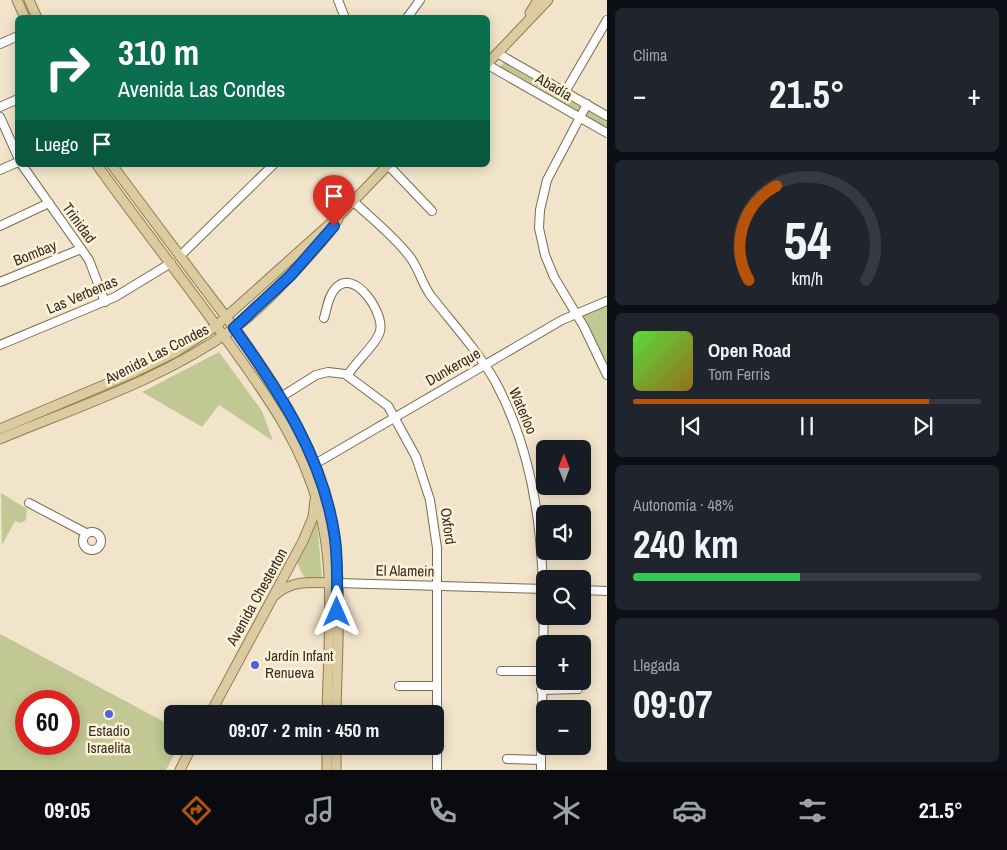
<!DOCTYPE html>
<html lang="es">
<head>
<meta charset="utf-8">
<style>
	body { margin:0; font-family:"Archivo Narrow",sans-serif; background:#20242c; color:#f1f3f6; height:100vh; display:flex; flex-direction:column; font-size:19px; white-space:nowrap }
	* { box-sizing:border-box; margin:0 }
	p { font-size:16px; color:#9ea1a6 }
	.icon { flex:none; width:28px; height:28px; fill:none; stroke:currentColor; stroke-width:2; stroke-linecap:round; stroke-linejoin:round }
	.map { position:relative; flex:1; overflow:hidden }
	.sheet { display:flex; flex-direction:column; gap:8px; padding:8px; background:#0d0f14; width:400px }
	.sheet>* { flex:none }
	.guide { position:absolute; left:15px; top:15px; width:475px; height:152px; border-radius:8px; box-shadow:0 2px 12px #0003; background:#0b6e4f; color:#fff; overflow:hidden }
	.needle { width:32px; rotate:359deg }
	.controls { position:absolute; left:536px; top:440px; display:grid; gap:10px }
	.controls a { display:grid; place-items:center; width:55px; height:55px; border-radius:8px; background:#171b24; box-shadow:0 2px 12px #0003; font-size:25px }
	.speed { position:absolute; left:15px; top:690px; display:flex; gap:10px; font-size:25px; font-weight:700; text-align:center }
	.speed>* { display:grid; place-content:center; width:65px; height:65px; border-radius:50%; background:#171b24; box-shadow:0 2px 12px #0003; line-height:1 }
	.speed .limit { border:8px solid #d22; background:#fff; color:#111 }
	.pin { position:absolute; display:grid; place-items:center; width:42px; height:42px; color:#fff; margin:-51px -21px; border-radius:50% 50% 50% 0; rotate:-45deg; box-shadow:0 0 5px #0007 }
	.pin .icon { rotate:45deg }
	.me { position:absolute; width:55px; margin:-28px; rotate:0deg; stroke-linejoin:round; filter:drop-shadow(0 0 4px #0008) }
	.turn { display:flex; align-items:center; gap:18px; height:105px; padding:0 20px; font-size:22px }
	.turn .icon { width:65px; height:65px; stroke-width:2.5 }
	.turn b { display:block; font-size:35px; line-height:42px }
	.then { display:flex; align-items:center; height:48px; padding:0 20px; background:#0003; gap:10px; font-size:19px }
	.big { font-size:38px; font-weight:700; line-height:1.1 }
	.sheet .tile { flex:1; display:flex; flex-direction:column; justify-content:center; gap:8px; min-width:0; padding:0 18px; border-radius:8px; background:#20242c }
	.sheet .dial { align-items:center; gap:0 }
	.dial svg { height:130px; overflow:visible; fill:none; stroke:#363941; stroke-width:7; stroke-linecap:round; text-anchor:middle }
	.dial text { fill:#f1f3f6; stroke:none }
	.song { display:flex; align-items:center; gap:15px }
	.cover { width:60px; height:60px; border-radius:8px; background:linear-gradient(135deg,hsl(110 70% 55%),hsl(40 70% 35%)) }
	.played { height:5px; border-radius:2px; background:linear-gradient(90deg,#b45309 85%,#363941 85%) }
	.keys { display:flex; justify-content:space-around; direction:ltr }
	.heat { display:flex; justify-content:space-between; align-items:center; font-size:28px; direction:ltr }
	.charge { height:8px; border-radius:4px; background:linear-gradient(90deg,#34c759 48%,#363941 0) }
	.trip { position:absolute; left:164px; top:705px; width:280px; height:50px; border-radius:8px; background:#171b24; box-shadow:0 2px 12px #0003; font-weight:700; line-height:50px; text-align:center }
	.tab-bar { display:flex; height:80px; justify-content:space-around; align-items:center; background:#090b0e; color:#9ea1a6 }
	.tab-bar .icon { width:35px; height:35px }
	.tab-bar .active { color:#b45309 }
	.tab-bar b { font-size:22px; color:#f1f3f6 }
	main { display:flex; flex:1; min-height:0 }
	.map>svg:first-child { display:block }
	.green { fill:#c1c893; fill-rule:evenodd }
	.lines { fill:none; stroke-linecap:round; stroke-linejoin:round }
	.minor-casing { stroke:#776b54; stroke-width:10 }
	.major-casing { stroke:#917c4c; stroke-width:11 }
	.minor { stroke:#fff; stroke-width:8 }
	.major { stroke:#dccaa0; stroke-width:9 }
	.route-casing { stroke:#114b97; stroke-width:12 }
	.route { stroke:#1a73e8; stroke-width:9 }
	.poi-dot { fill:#4d64d8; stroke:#fff1d7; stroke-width:2 }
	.labels { text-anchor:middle; stroke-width:5; stroke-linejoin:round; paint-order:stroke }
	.street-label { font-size:15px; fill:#332e24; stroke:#fff1d7 }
	.poi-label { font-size:15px; fill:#332e24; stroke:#fff1d7; text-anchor:start }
</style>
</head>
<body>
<main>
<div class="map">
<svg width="607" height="770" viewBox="0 0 607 770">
	<rect width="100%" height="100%" fill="#f2e4ca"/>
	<g class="green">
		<path d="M505,61L607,120V128L500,67Z"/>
		<path d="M607,307V371L583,321L584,316Z"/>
		<path d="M219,352L262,411L273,441L219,405L202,427L142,392Z"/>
		<path d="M1,493L27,509L26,520L21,523L15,521L2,545Z"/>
		<path d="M317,521L322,578L307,579C286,558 307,543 317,521Z"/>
		<path d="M0,634L172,726V746H179L166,770H0ZM26,701H69V744H26Z"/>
	</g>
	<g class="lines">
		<g class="minor-casing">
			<g id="minor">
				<path d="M338,0L345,18"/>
				<path d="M407,18L420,0"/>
				<path d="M0,44L18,36"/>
				<path d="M497,53L607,116"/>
				<path d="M488,65L607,133"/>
				<path d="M565,92L607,20"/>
				<path d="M587,104L547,180L540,210L539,228L545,255L554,277L584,327L607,375"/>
				<path d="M0,107L18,99"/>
				<path d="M0,117L18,157"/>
				<path d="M22,165L89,260L105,302"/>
				<path d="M388,165L432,211"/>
				<path d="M0,170L18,162"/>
				<path d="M353,201C372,219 394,236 410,257C419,269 422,284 431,296C453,324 477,350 495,381C560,501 541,639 541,770"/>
				<path d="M0,226L49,203"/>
				<path d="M180,256L273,165"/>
				<path d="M0,282L81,249"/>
				<path d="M324,318C327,309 328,296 335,289C354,266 385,314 380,331C377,344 355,362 348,375"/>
				<path d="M0,345L115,297L171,263"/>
				<path d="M281,397L316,375L328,372L345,374L388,406L416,457L430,500L437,548V770"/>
				<path d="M315,464L562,320L607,301"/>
				<path d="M29,503L86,533"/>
				<circle cx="92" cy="541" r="9"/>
				<path d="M337,583L545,589"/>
				<path d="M582,590L607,591"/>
				<path d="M501,671H542"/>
				<path d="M399,686H437"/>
				<path d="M541,690L578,689"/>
				<path d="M507,759L541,760"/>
			</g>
		</g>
		<g class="major-casing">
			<g id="major">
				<path d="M17,0L25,18"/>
				<path d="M29,0L37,18"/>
				<path d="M530,13L538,0"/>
				<path d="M488,63L548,0"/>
				<path d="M97,165C138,222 182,278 223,335C266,394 307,449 322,521C335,579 328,654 327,714"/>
				<path d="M112,165C142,205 171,244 201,284C256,356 315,432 332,524C343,584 337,652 336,714"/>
				<path d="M0,429L135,372L174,353L216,326L342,213L388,165"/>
				<path d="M0,439C79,406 163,379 233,329C258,311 279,288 300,266C313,251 328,237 338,219"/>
				<path d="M274,596C291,580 310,582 332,583"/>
				<path d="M210,714L303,541L313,517L315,500"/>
				<path d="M180,770L192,746"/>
				<path d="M327,770V746"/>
				<path d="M336,770V746"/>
			</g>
		</g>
		<use href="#minor" class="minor"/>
		<use href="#major" class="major"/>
	</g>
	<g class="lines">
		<g class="route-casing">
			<path id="route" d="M334,226L291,275L234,328C280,393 324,458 335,539C338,563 337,588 337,612"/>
		</g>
		<use href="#route" class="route"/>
	</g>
	<g class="poi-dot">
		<circle cx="255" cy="665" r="5"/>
		<circle cx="109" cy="714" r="5"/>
	</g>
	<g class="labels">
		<g class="street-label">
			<text transform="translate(554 87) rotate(30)" y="5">Abadía</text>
			<text transform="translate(79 223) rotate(54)" y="5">Trinidad</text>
			<text transform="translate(35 253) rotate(-22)" y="5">Bombay</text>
			<text transform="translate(82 295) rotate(-23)" y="5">Las Verbenas</text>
			<text transform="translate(157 354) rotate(-27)" y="5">Avenida Las Condes</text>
			<text transform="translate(453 367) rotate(-30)" y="5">Dunkerque</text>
			<text transform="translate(523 411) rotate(67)" y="5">Waterloo</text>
			<text transform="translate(448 526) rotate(82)" y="5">Oxford</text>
			<text transform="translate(405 571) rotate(1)" y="5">El Alamein</text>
			<text transform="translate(257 597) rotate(-61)" y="5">Avenida Chesterton</text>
		</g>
		<g class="poi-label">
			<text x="265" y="661">Jardín Infant<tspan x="265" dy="17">Renueva</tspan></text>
			<text x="109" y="736" text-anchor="middle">Estadio<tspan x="109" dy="17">Israelita</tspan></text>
		</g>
	</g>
</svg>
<div class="controls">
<a><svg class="needle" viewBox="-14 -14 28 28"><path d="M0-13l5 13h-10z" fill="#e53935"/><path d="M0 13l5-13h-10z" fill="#9ea1a6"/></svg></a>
<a><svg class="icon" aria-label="sound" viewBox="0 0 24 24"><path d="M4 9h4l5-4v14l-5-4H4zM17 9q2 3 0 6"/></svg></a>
<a><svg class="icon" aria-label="search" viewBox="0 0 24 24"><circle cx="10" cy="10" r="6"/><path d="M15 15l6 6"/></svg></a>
<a>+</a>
<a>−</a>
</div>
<div class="speed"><div class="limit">60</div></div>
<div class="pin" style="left:334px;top:226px;background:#d93025"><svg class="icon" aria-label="arrive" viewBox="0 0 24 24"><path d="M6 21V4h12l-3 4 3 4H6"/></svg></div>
<svg class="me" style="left:337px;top:612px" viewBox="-20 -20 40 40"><path d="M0-17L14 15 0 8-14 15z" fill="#1a73e8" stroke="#fff" stroke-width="4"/></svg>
<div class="trip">09:07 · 2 min · 450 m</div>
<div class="guide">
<div class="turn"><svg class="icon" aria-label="right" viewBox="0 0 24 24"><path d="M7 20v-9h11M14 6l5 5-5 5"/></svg><div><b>310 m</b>Avenida Las Condes</div></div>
<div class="then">Luego<svg class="icon" aria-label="arrive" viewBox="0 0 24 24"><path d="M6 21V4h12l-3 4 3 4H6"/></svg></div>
</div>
</div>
<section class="sheet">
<div class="tile"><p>Clima</p>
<div class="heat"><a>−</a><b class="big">21.5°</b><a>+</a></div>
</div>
<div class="tile dial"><svg viewBox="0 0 100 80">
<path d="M14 69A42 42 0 1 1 86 69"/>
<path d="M14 69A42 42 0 0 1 31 11" stroke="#b45309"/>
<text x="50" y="56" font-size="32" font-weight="700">54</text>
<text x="50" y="72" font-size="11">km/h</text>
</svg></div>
<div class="tile">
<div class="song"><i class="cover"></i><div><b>Open Road</b><p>Tom Ferris</p></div></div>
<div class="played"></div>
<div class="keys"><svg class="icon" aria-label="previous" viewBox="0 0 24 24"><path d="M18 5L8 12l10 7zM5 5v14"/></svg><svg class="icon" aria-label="pause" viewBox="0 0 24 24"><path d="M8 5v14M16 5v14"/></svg><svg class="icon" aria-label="next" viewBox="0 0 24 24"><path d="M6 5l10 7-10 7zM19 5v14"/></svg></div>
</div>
<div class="tile"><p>Autonomía · 48%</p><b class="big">240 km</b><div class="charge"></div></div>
<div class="tile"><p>Llegada</p><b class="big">09:07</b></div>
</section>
</main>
<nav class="tab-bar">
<b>09:05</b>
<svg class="icon active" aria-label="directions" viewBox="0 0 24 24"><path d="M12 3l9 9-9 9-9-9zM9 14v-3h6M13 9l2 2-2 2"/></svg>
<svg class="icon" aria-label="music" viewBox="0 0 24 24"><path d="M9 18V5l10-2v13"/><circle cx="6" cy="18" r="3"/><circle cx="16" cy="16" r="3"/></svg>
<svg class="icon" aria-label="phone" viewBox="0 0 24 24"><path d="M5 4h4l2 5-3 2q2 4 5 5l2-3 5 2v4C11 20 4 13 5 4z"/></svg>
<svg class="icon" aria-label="climate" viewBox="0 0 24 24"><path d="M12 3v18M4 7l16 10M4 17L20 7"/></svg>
<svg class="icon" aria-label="car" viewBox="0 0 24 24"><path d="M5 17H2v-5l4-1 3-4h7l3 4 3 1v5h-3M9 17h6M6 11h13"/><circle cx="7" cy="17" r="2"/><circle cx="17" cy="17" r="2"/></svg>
<svg class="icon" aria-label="filters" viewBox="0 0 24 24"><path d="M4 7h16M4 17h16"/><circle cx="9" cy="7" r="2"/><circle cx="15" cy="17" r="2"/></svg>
<b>21.5°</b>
</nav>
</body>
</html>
